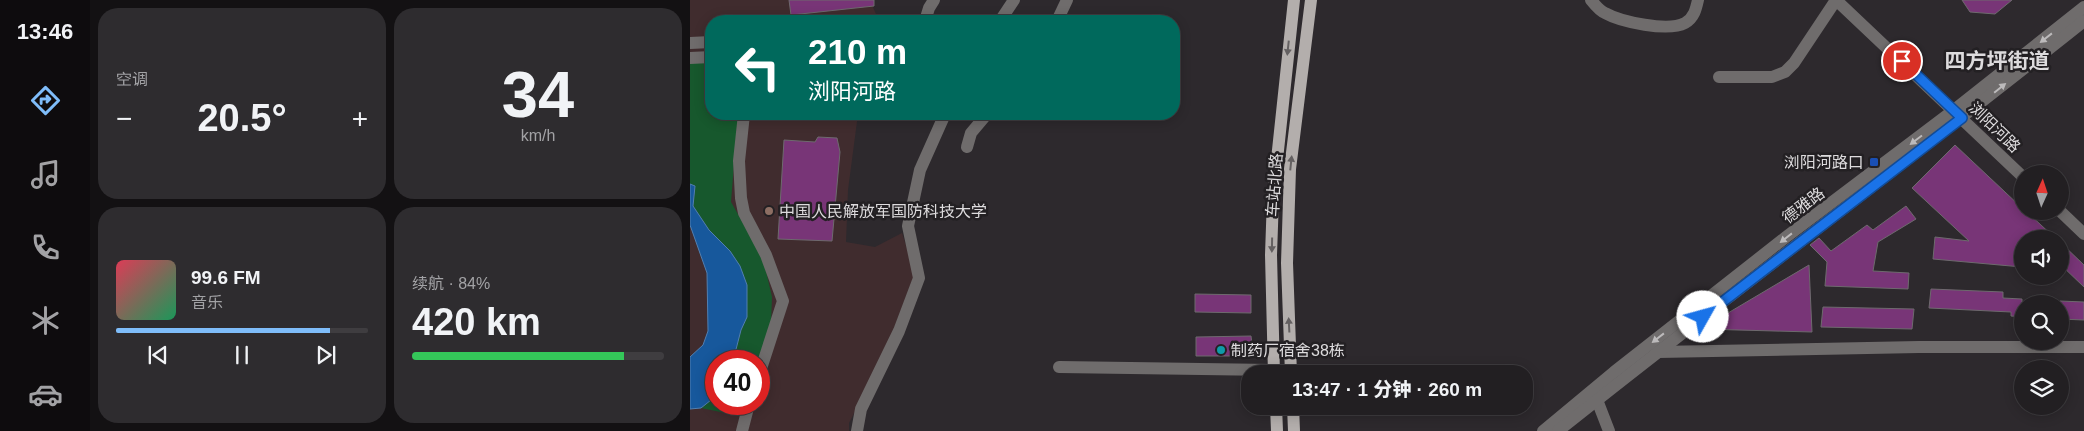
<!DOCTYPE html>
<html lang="zh">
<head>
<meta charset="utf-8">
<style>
	body { margin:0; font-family:Helvetica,"Noto Sans SC",sans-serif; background:#2e2c2f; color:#f1f3f6; height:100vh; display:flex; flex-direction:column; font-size:19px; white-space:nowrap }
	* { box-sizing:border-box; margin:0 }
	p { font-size:16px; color:#a2a2a5 }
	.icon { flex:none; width:28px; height:28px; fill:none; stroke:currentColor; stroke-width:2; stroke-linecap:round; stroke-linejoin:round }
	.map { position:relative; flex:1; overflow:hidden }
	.details { display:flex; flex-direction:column; gap:8px; padding:8px; background:#131113; width:600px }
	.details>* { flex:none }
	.hud { position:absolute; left:15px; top:15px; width:475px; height:105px; border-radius:20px; box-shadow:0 2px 12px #0003,0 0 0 1px #3f3d40; background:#00695c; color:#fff; overflow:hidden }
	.needle { width:32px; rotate:3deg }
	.controls { position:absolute; left:1324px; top:165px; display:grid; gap:10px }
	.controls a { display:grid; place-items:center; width:55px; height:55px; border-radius:50%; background:#221f22; box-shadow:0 2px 12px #0003,0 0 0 1px #3f3d40; font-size:25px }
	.speed { position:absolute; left:15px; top:350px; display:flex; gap:10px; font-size:25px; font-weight:700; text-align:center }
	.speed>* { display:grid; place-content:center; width:65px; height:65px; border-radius:50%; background:#221f22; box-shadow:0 2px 12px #0003,0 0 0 1px #3f3d40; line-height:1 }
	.speed .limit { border:8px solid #d22; background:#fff; color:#111 }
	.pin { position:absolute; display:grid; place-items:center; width:42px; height:42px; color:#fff; margin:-21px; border:2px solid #fff; border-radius:50%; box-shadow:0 1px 5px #0007 }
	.me { position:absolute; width:55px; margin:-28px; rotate:52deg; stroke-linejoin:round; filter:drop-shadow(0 0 4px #0008) }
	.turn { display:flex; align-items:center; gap:18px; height:105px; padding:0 20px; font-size:22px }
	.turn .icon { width:65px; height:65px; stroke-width:2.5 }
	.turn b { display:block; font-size:35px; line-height:42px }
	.big { font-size:38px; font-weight:800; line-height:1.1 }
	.details .tile { flex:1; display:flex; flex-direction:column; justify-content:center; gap:8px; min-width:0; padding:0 18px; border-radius:20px; background:#2e2c2f }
	.details .dial { align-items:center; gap:0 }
	.dial b { font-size:65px; line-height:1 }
	.song { display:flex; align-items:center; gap:15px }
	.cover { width:60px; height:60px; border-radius:8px; background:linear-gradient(135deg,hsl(350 70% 55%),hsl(150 70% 35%)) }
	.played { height:5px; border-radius:2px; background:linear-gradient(90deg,#7fbdfa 85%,#3f3d40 85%) }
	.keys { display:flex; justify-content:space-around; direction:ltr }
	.heat { display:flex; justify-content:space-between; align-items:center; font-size:28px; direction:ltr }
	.charge { height:8px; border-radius:4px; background:linear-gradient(90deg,#34c759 84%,#3f3d40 0) }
	.details .tiles { flex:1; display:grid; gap:8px; grid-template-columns:repeat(2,1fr) }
	.trip { position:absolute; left:551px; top:365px; width:292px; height:50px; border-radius:20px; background:#221f22; box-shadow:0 2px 12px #0003,0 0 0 1px #3f3d40; font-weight:800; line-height:50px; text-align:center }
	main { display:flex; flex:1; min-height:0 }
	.tab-bar { display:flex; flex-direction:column; width:90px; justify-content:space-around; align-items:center; background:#0e0c0e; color:#a2a2a5 }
	.tab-bar .icon { width:35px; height:35px }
	.tab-bar .selected { color:#7fbdfa }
	.tab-bar b { font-size:22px; color:#f1f3f6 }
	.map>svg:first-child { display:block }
	.education { fill:#402c2e; fill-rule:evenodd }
	.green { fill:#17582d }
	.water { fill:#17589c; stroke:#527fb0 }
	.building { fill:#783577; stroke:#6e6a6e }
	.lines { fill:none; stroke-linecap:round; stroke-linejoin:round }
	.minor { stroke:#6f6c6c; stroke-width:12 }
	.major { stroke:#b3aeac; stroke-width:12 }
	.oneway { fill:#bcbabb }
	.oneway2 { fill:#646061 }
	.route-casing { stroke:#114b97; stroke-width:12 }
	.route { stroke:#1a73e8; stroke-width:9 }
	.transit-dot { fill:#1a4fb4; stroke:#232023; stroke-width:2 }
	.education-dot { fill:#8d6e63; stroke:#232023; stroke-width:2 }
	.culture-dot { fill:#0f9aa8; stroke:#232023; stroke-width:2 }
	.labels { text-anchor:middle; stroke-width:5; stroke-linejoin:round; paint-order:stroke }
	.street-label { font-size:16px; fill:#dddbdd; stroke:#232023 }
	.poi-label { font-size:16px; fill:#dddbdd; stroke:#232023; text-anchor:start }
	.district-label { font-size:21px; font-weight:bold; fill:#dddbdd; stroke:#232023 }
</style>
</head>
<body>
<main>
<nav class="tab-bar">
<b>13:46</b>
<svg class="icon selected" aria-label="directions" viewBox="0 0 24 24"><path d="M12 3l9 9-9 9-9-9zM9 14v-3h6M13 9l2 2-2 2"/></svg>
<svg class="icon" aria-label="music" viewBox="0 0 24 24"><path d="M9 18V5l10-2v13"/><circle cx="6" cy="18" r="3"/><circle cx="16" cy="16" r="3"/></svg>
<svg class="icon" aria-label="phone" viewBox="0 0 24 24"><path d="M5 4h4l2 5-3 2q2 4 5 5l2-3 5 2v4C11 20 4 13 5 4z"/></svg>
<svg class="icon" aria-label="climate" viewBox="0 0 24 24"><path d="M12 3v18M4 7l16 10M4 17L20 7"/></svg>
<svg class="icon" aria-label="car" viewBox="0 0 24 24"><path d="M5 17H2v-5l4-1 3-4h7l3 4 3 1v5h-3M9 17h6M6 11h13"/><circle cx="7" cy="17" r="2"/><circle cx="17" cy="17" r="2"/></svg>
</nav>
<section class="details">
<div class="tiles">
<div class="tile"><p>空调</p>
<div class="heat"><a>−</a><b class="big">20.5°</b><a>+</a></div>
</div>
<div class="tile dial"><b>34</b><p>km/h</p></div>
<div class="tile">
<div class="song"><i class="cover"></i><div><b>99.6 FM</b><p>音乐</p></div></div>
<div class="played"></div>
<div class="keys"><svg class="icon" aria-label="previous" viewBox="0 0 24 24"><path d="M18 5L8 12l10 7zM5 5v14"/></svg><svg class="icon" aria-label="pause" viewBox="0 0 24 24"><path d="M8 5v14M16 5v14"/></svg><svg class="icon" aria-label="next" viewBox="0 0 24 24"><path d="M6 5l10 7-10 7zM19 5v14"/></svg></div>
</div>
<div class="tile"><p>续航 · 84%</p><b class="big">420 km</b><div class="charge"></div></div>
</div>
</section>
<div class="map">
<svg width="1394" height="431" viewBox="0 0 1394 431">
	<rect width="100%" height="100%" fill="#2d292d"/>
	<path class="education" d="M0,0H180L188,19L187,21H21V114H168L158,190L156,242L185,247L212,233L225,273L194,355L159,423V431H0ZM26,361H69V404H26Z"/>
	<g class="green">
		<path d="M0,61L21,62V114H48L41,202L73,258L82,297L81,323L68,361H43L51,330L57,317V285L40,251L19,230L3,206L5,187L0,184Z"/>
		<path d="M26,396V404H54L50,416L11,408Z"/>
	</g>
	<path class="water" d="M0,184L5,186L3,206L19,230L40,251L50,266L57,285V317L51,330L43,361H26V396L11,408L0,409V357L13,345L18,331L17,273L0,225Z"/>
	<g class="building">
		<path d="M99,0H184V6L101,15Z"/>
		<path d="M1272,0H1322L1305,14L1280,12Z"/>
		<path d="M128,137L147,138L150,152L142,241L88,239L94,140L125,142Z"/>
		<path d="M1265,145L1332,208V211H1336L1366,239H1332V267L1243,259L1245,237L1279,241L1222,188Z"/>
		<path d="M1216,206L1226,219L1188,242L1183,271L1219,273L1218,289L1135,286L1137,262L1120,245L1129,238L1141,251L1177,225L1183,230Z"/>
		<path d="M1370,242L1394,265V287L1370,264Z"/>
		<path d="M1119,265L1122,332L1011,329Z"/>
		<path d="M1241,289L1313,292V298L1332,299V317L1321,316V312L1239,308Z"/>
		<path d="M505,294L561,295V313L505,312Z"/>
		<path d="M1370,301L1394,302V320L1370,319Z"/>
		<path d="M1133,307L1224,309L1222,329L1131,327Z"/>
		<path d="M561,336L562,344L556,345L557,356H506V337Z"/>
	</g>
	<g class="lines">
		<g class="minor">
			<path d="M901,0C905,5 910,11 915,13C931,22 978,32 995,23C1004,18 1006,9 1008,0"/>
			<path d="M1146,0L1332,176"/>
			<path d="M235,21L239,8L244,0"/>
			<path d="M310,21L324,0"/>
			<path d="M367,21L377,0"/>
			<path d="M0,43L21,42"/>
			<path d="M0,58L21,57"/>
			<path d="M1029,77H1082L1095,72L1104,63L1146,0"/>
			<path d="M54,114L49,161L51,198L54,213L76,255L93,301L69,375"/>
			<path d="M277,147L281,133L297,114"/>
			<path d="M1370,211L1394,234"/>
			<path d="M968,352L1229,347H1394"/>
			<path d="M369,367L584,370"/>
			<path d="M907,400L919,431"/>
			<path d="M52,431L59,404"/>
			<path d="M167,431L171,409L209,331L229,278L218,226L230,170L255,114"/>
			<path d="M853,431L924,372L1096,237L1264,110L1394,7"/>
			<path d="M868,431C1042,292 1220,160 1394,21"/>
		</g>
		<g class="major">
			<path d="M584,374L581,255L583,197L604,0"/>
			<path d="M601,374L597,263L600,169L621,0"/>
			<path d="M586,406L587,431"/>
			<path d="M603,406L604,431"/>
		</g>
	</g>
	<defs><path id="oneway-solid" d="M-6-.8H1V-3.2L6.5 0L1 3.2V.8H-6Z" transform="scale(1.25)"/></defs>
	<g class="oneway">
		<use href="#oneway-solid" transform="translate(1356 38) rotate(142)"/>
		<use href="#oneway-solid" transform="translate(1310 88) rotate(-39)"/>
		<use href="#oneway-solid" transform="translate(1226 140) rotate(143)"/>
		<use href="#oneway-solid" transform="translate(1096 238) rotate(142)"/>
		<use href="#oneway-solid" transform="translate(968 338) rotate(142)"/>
	</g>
	<g class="oneway2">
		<use href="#oneway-solid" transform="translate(598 48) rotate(96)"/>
		<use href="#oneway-solid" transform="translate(601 163) rotate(-84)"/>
		<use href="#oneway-solid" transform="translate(582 245) rotate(91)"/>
		<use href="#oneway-solid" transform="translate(599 325) rotate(-93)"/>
	</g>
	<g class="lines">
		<g class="route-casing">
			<path id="route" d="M1013,317L1272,118L1212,61"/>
		</g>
		<use href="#route" class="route"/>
	</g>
	<rect class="transit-dot" x="1179" y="157" width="10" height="10" rx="2.5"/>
	<circle class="education-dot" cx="79" cy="211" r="5"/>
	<circle class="culture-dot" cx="531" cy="350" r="5"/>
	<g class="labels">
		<g class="street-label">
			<text transform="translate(1305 127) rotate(44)" y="6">浏阳河路</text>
			<text transform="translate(584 185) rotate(-86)" y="6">车站北路</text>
			<text transform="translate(1113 205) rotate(-37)" y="6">德雅路</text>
		</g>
		<g class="poi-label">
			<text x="1174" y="168" text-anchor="end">浏阳河路口</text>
			<text x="89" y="217">中国人民解放军国防科技大学</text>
			<text x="541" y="356">制药厂宿舍38栋</text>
		</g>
		<g class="district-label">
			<text x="1307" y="68">四方坪街道</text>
		</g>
	</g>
</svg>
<div class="controls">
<a><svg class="needle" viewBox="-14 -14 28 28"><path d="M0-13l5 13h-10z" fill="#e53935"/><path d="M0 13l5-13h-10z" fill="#a2a2a5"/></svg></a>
<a><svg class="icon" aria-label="sound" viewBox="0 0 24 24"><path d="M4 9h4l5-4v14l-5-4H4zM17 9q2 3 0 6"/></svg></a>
<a><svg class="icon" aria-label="search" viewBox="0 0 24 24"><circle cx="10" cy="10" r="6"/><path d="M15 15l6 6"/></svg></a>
<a><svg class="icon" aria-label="layers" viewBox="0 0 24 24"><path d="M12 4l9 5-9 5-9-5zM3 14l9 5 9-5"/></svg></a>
</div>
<div class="speed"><div class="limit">40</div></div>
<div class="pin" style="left:1212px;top:61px;background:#d93025"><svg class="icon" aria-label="arrive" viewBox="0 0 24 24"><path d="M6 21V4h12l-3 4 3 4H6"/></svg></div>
<svg class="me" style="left:1013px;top:317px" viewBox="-20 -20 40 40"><circle r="19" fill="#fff"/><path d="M0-13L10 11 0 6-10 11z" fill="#1a73e8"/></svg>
<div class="trip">13:47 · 1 分钟 · 260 m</div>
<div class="hud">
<div class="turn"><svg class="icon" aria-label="left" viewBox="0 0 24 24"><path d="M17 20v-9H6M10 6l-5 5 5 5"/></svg><div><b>210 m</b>浏阳河路</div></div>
</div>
</div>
</main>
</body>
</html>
